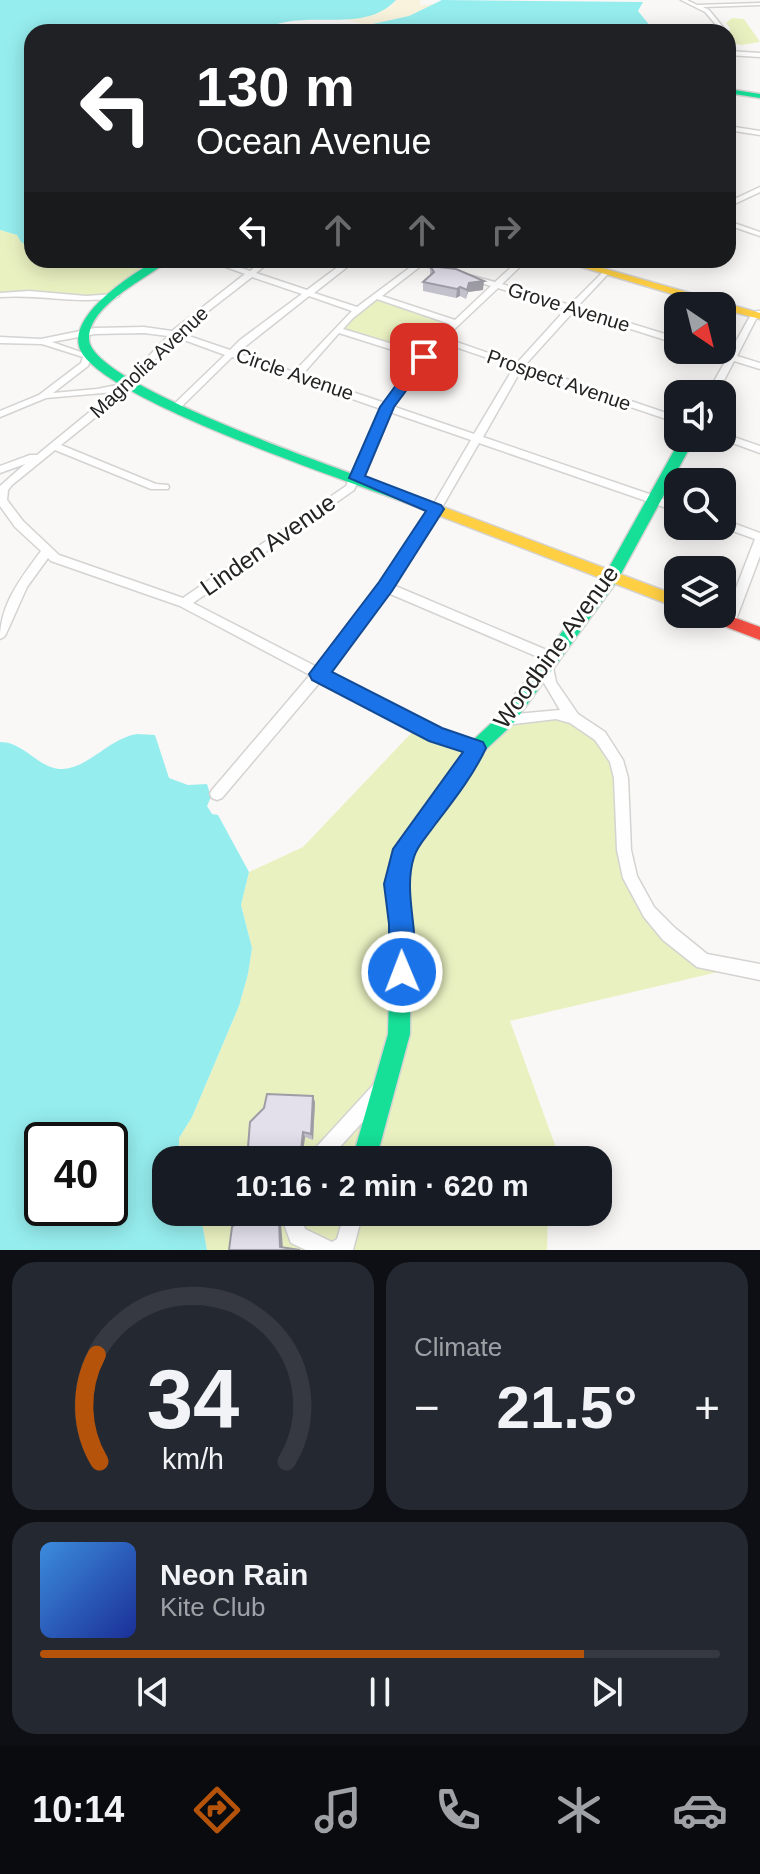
<!DOCTYPE html>
<html lang="en">
<head>
<meta charset="utf-8">
<style>
	body { margin:0; font-family:Helvetica,sans-serif; background:#242831; color:#f1f3f6; height:100vh; display:flex; flex-direction:column; font-size:30px; white-space:nowrap }
	* { box-sizing:border-box; margin:0 }
	p { font-size:26px; color:#9ea1a6 }
	.icon { flex:none; width:44px; height:44px; fill:none; stroke:currentColor; stroke-width:2; stroke-linecap:round; stroke-linejoin:round }
	.map { position:relative; height:1250px; overflow:hidden }
	.drawer { display:flex; flex-direction:column; gap:12px; padding:12px; background:#0d0f14; flex:1 }
	.drawer>* { flex:none }
	.hud { position:absolute; left:24px; top:24px; width:712px; height:244px; border-radius:24px; box-shadow:0 4px 20px #0003; background:#202124; color:#fff; overflow:hidden }
	.needle { width:52px; rotate:145deg }
	.tools { position:absolute; left:664px; top:292px; display:grid; gap:16px }
	.tools a { display:grid; place-items:center; width:72px; height:72px; border-radius:16px; background:#171b24; box-shadow:0 4px 20px #0003; font-size:40px }
	.speed { position:absolute; left:24px; top:1122px; display:flex; gap:16px; font-size:40px; font-weight:700; text-align:center }
	.speed>* { display:grid; place-content:center; width:104px; height:104px; border-radius:50%; background:#171b24; box-shadow:0 4px 20px #0003; line-height:1 }
	.speed .limit { border:4px solid #111; border-radius:12px; background:#fff; color:#111 }
	.pin { position:absolute; display:grid; place-items:center; width:68px; height:68px; color:#fff; margin:-34px; border-radius:16px; box-shadow:0 4px 12px #0006 }
	.me { position:absolute; width:88px; margin:-44px; rotate:359deg; stroke-linejoin:round; filter:drop-shadow(0 0 6px #0008) }
	.turn { display:flex; align-items:center; gap:28px; height:168px; padding:0 40px; font-size:36px }
	.turn .icon { width:104px; height:104px; stroke-width:2.5 }
	.turn b { display:block; font-size:56px; line-height:68px }
	.lanes { display:flex; align-items:center; height:76px; padding:0 40px; background:#0003; justify-content:center; gap:40px; direction:ltr }
	.lanes .off { opacity:.35 }
	.big { font-size:60px; font-weight:700; line-height:1.1 }
	.drawer .tile { flex:1; display:flex; flex-direction:column; justify-content:center; gap:12px; min-width:0; padding:0 28px; border-radius:24px; background:#242831 }
	.drawer .dial { align-items:center; gap:0 }
	.dial svg { height:208px; overflow:visible; fill:none; stroke:#363941; stroke-width:7; stroke-linecap:round; text-anchor:middle }
	.dial text { fill:#f1f3f6; stroke:none }
	.song { display:flex; align-items:center; gap:24px }
	.cover { width:96px; height:96px; border-radius:12px; background:linear-gradient(135deg,hsl(210 70% 55%),hsl(230 70% 35%)) }
	.played { height:8px; border-radius:4px; background:linear-gradient(90deg,#b45309 80%,#363941 80%) }
	.keys { display:flex; justify-content:space-around; direction:ltr }
	.heat { display:flex; justify-content:space-between; align-items:center; font-size:44px; direction:ltr }
	.drawer .tiles { flex:1; display:grid; gap:12px; grid-template-columns:1fr 1fr }
	.tile:last-child { grid-column:span 2 }
	.trip { position:absolute; left:152px; top:1146px; width:460px; height:80px; border-radius:24px; background:#171b24; box-shadow:0 4px 20px #0003; font-weight:700; line-height:80px; text-align:center }
	.dock { display:flex; height:128px; justify-content:space-around; align-items:center; background:#090b0e; color:#9ea1a6 }
	.dock .icon { width:56px; height:56px }
	.dock .selected { color:#b45309 }
	.dock b { font-size:36px; color:#f1f3f6 }
	.map>svg:first-child { display:block }
	.green { fill:#eaf1c1 }
	.sand { fill:#f9f3dd }
	.water { fill:#96edee; fill-rule:evenodd }
	.lines { fill:none; stroke-linecap:round; stroke-linejoin:round }
	.street-casing { stroke:#d4d3d2; stroke-width:3 }
	.fast-casing { stroke:#d4d3d2; stroke-width:3 }
	.slow-casing { stroke:#d4d3d2; stroke-width:3 }
	.jam-casing { stroke:#d4d3d2; stroke-width:3 }
	.street { fill:#fefefe; fill-rule:evenodd }
	.fast { fill:#16e098; fill-rule:evenodd }
	.slow { fill:#ffcf43; fill-rule:evenodd }
	.jam { fill:#f24e42; fill-rule:evenodd }
	.wall { fill:#c3c1cb }
	.shaded-wall { fill:#9f9da5 }
	.building { fill:#e3e0ec; stroke:#9f9da5; stroke-width:2 }
	.route { fill:#1a73e8; stroke:#114b97; stroke-width:2 }
	.labels { text-anchor:middle; stroke-width:6; stroke-linejoin:round; paint-order:stroke }
	.far-street-label { font-size:20px; fill:#242322; stroke:#fff }
	.street-label { font-size:24px; fill:#242322; stroke:#fff }
</style>
</head>
<body>
<div class="map">
<svg width="760" height="1250" viewBox="0 0 760 1250">
	<rect width="100%" height="100%" fill="#f9f8f6"/>
	<g class="green">
		<path d="M732,18L744,19L760,42L741,45L728,42L730,28L726,23Z"/>
		<path d="M0,230L17,235L21,242L32,248V260L65,262L159,260C142,271 124,288 106,295C85,305 31,288 0,294Z"/>
		<path d="M376,297L454,323L423,355L341,329Z"/>
		<path d="M556,715L599,737L613,759L621,843L645,911L701,962L735,968L510,1021L555,1145L553,1160H190L179,1146V1138L192,1117L239,1006L248,974L252,948L241,905L249,872L303,847L417,727L477,749L507,721Z"/>
		<path d="M200,1212H548L547,1250H207Z"/>
	</g>
	<path class="sand" d="M396,0H421L419,5L437,4L409,16L368,25L362,30L351,32L359,29L362,24L346,19L390,7Z"/>
	<g class="water">
		<path d="M0,0H396C368,30 322,15 286,22C275,24 265,28 255,32H32V181L24,187L32,194L31,248L21,242L17,235L0,230Z"/>
		<path d="M442,0L643,2L638,11L655,32H353L362,30L368,25L409,16Z"/>
		<path d="M137,734L155,735L169,778L188,785L207,784L211,797L207,806L212,814L218,815L249,872L241,905L252,948L248,974L239,1006L192,1117L179,1138V1146L190,1160H166V1212H200L207,1250H0V742C25,742 39,770 63,769C88,768 110,738 137,734ZM42,1140H110V1208H42Z"/>
	</g>
	<g class="lines">
		<g class="street-casing">
			<g id="street">
				<path d="M681,0H687L697,5L760,3V5L703,7L709,10L723,27L720,32H715L718,27L705,12Z"/>
				<path d="M728,51L760,53V57L728,55Z"/>
				<path d="M728,126L760,131V135L728,130Z"/>
				<path d="M760,187V192L728,207V202Z"/>
				<path d="M728,221L760,232V236L728,225Z"/>
				<path d="M207,260H218L250,271L263,260H272L256,273L307,290L347,260H356L314,293L357,307L416,263L411,260H428L427,261L454,271L450,273L422,265L382,296L455,320L491,286L465,278V274L495,282L519,260H527L502,284L570,305L605,270H608V274L577,307L678,338V344L574,311L525,365L678,417V423L521,370L483,437L678,504V512L479,443L441,509L393,585L556,654L558,657L556,660L552,662L556,682L578,714L605,732L623,760L628,778L631,850L637,876L654,907L675,928L707,954L760,964V980L697,967L663,940L644,917L623,878L617,850L614,778L610,762L595,740L570,723L556,719L506,725L501,724L499,720L501,716L506,715L560,710L544,683L541,664L545,660L388,593L328,672L440,731L481,744L483,748L481,752L476,754L431,739L321,681L222,798L217,800L212,798L210,794L212,790L310,675L180,606L51,561L48,558L27,587L6,634L4,637L0,639C0,604 21,578 41,551L15,527L0,506V486L25,464L0,473V466L30,455H37L114,392L46,398L0,417V411L39,395L81,363L83,357L42,344L0,343V337L41,339L95,328L144,327L172,331L245,274ZM252,277L302,294L240,340L230,350L180,333ZM498,288L566,309L517,363L445,338ZM309,296L352,311L294,372L237,353ZM377,299L450,324L422,353L343,329L353,318ZM144,333L168,336L122,384L97,389L53,393L88,366L92,356L52,342L95,334ZM339,333L418,358L385,403L302,375ZM176,337L225,355L171,407V411H177L232,357L381,409L346,486L183,598L59,555L23,521L7,500L8,490L12,485L55,450L151,489H168L169,487L168,485L156,484L61,445L117,400ZM441,342L514,367L474,434L392,406L413,375ZM390,412L471,440L432,507L382,584L317,667L193,603L354,490Z"/>
				<path d="M29,291L86,296L115,294L119,296L115,298C76,304 39,294 0,297V293Z"/>
				<path d="M757,311H760V317L756,319L737,356L760,363V369L734,361L717,394H707L727,358L705,350H718L729,354L749,318Z"/>
				<path d="M722,433L760,446V453L719,438H722Z"/>
				<path d="M722,519L760,533V556L735,622L733,625H725L723,622L755,539L719,526H722Z"/>
				<path d="M381,1080L387,1083L390,1089L387,1095L328,1160H307L310,1154L375,1083Z"/>
				<path d="M345,1212H363L353,1250H306L291,1243L284,1224L287,1217L294,1214L301,1217L305,1229L332,1242L337,1239Z"/>
			</g>
		</g>
		<g class="fast-casing">
			<g id="fast">
				<path d="M728,89L760,94V98L728,93Z"/>
				<path d="M157,260H169C147,279 89,304 89,339C89,386 366,478 414,496L416,499L414,502H404C351,482 89,395 79,346C71,313 132,274 157,260Z"/>
				<path d="M681,438H695L617,581L512,725L482,753L414,853L406,884L411,924L410,1034L376,1160H352L388,1034L391,924L386,884L398,843L470,743L500,715L606,573Z"/>
			</g>
		</g>
		<g class="slow-casing">
			<g id="slow">
				<path d="M558,260H574L760,313V319L722,309V306H713Z"/>
				<path d="M409,494L678,596V608L404,502L402,499L404,496Z"/>
			</g>
		</g>
		<g class="jam-casing">
			<path id="jam" d="M722,613L760,627V640L703,618L701,614Z"/>
		</g>
		<use href="#street" class="street"/>
		<use href="#fast" class="fast"/>
		<use href="#slow" class="slow"/>
		<use href="#jam" class="jam"/>
	</g>
	<g class="wall">
		<path d="M67,260H91L77,267L67,262Z"/>
		<path d="M430,266L483,290L468,292L466,299L460,296L456,298L423,291V282L430,276Z"/>
		<path d="M315,1102L313,1140L305,1137L302,1160H247Z"/>
	</g>
	<g class="shaded-wall">
		<path d="M77,260H91L77,267L75,261Z"/>
		<path d="M484,281L483,290L468,292L466,299L469,283Z"/>
		<path d="M460,287V296L456,298L457,289Z"/>
		<path d="M313,1096L315,1102L313,1140L311,1134Z"/>
		<path d="M303,1132L305,1137L302,1160H300Z"/>
		<path d="M283,1212H291L286,1214L281,1223L283,1249L280,1247L279,1220Z"/>
	</g>
	<g class="building">
		<path d="M430,266L456,269L484,281L469,283L467,290L460,287L457,289L423,282L434,272Z"/>
		<path d="M267,1094L313,1096L311,1134L303,1132L300,1159L247,1160L250,1122L264,1108Z"/>
		<path d="M240,1212H283L279,1220L280,1247L300,1250H229L232,1227L242,1216Z"/>
	</g>
	<path class="route" d="M419,354L431,357L394,407L365,476L441,505L444,509L392,591L332,672L442,728L483,742L486,748C473,776 453,801 434,826C427,836 417,846 414,857C401,897 425,944 410,981L402,984L393,981L389,972V924L384,884L393,849L463,752L429,741L312,680L309,674L379,582L426,511L349,478L380,407Z"/>
	<g class="labels">
		<g class="far-street-label">
			<text transform="translate(569 307) rotate(17)" y="7">Grove Avenue</text>
			<text transform="translate(149 362) rotate(-43)" y="7">Magnolia Avenue</text>
			<text transform="translate(295 374) rotate(19)" y="7">Circle Avenue</text>
			<text transform="translate(559 380) rotate(19)" y="7">Prospect Avenue</text>
		</g>
		<g class="street-label">
			<text transform="translate(268 545) rotate(-35)" y="8">Linden Avenue</text>
			<text transform="translate(556 647) rotate(-54)" y="8">Woodbine Avenue</text>
		</g>
	</g>
</svg>
<div class="tools">
<a><svg class="needle" viewBox="-14 -14 28 28"><path d="M0-13l5 13h-10z" fill="#e53935"/><path d="M0 13l5-13h-10z" fill="#9ea1a6"/></svg></a>
<a><svg class="icon" aria-label="sound" viewBox="0 0 24 24"><path d="M4 9h4l5-4v14l-5-4H4zM17 9q2 3 0 6"/></svg></a>
<a><svg class="icon" aria-label="search" viewBox="0 0 24 24"><circle cx="10" cy="10" r="6"/><path d="M15 15l6 6"/></svg></a>
<a><svg class="icon" aria-label="layers" viewBox="0 0 24 24"><path d="M12 4l9 5-9 5-9-5zM3 14l9 5 9-5"/></svg></a>
</div>
<div class="speed"><div class="limit">40</div></div>
<div class="pin" style="left:424px;top:357px;background:#d93025"><svg class="icon" aria-label="arrive" viewBox="0 0 24 24"><path d="M6 21V4h12l-3 4 3 4H6"/></svg></div>
<svg class="me" style="left:402px;top:972px" viewBox="-20 -20 40 40"><circle r="17" fill="#1a73e8" stroke="#fff" stroke-width="3"/><path d="M0-11L8 9 0 5-8 9z" fill="#fff"/></svg>
<div class="trip">10:16 · 2 min · 620 m</div>
<div class="hud">
<div class="turn"><svg class="icon" aria-label="left" viewBox="0 0 24 24"><path d="M17 20v-9H6M10 6l-5 5 5 5"/></svg><div><b>130 m</b>Ocean Avenue</div></div>
<div class="lanes"><svg class="icon" aria-label="left" viewBox="0 0 24 24"><path d="M17 20v-9H6M10 6l-5 5 5 5"/></svg><svg class="icon off" aria-label="ahead" viewBox="0 0 24 24"><path d="M12 20V5M6 11l6-6 6 6"/></svg><svg class="icon off" aria-label="ahead" viewBox="0 0 24 24"><path d="M12 20V5M6 11l6-6 6 6"/></svg><svg class="icon off" aria-label="right" viewBox="0 0 24 24"><path d="M7 20v-9h11M14 6l5 5-5 5"/></svg></div>
</div>
</div>
<section class="drawer">
<div class="tiles">
<div class="tile dial"><svg viewBox="0 0 100 80">
<path d="M14 69A42 42 0 1 1 86 69"/>
<path d="M14 69A42 42 0 0 1 13 28" stroke="#b45309"/>
<text x="50" y="56" font-size="32" font-weight="700">34</text>
<text x="50" y="72" font-size="11">km/h</text>
</svg></div>
<div class="tile"><p>Climate</p>
<div class="heat"><a>−</a><b class="big">21.5°</b><a>+</a></div>
</div>
<div class="tile">
<div class="song"><i class="cover"></i><div><b>Neon Rain</b><p>Kite Club</p></div></div>
<div class="played"></div>
<div class="keys"><svg class="icon" aria-label="previous" viewBox="0 0 24 24"><path d="M18 5L8 12l10 7zM5 5v14"/></svg><svg class="icon" aria-label="pause" viewBox="0 0 24 24"><path d="M8 5v14M16 5v14"/></svg><svg class="icon" aria-label="next" viewBox="0 0 24 24"><path d="M6 5l10 7-10 7zM19 5v14"/></svg></div>
</div>
</div>
</section>
<nav class="dock">
<b>10:14</b>
<svg class="icon selected" aria-label="directions" viewBox="0 0 24 24"><path d="M12 3l9 9-9 9-9-9zM9 14v-3h6M13 9l2 2-2 2"/></svg>
<svg class="icon" aria-label="music" viewBox="0 0 24 24"><path d="M9 18V5l10-2v13"/><circle cx="6" cy="18" r="3"/><circle cx="16" cy="16" r="3"/></svg>
<svg class="icon" aria-label="phone" viewBox="0 0 24 24"><path d="M5 4h4l2 5-3 2q2 4 5 5l2-3 5 2v4C11 20 4 13 5 4z"/></svg>
<svg class="icon" aria-label="climate" viewBox="0 0 24 24"><path d="M12 3v18M4 7l16 10M4 17L20 7"/></svg>
<svg class="icon" aria-label="car" viewBox="0 0 24 24"><path d="M5 17H2v-5l4-1 3-4h7l3 4 3 1v5h-3M9 17h6M6 11h13"/><circle cx="7" cy="17" r="2"/><circle cx="17" cy="17" r="2"/></svg>
</nav>
</body>
</html>
